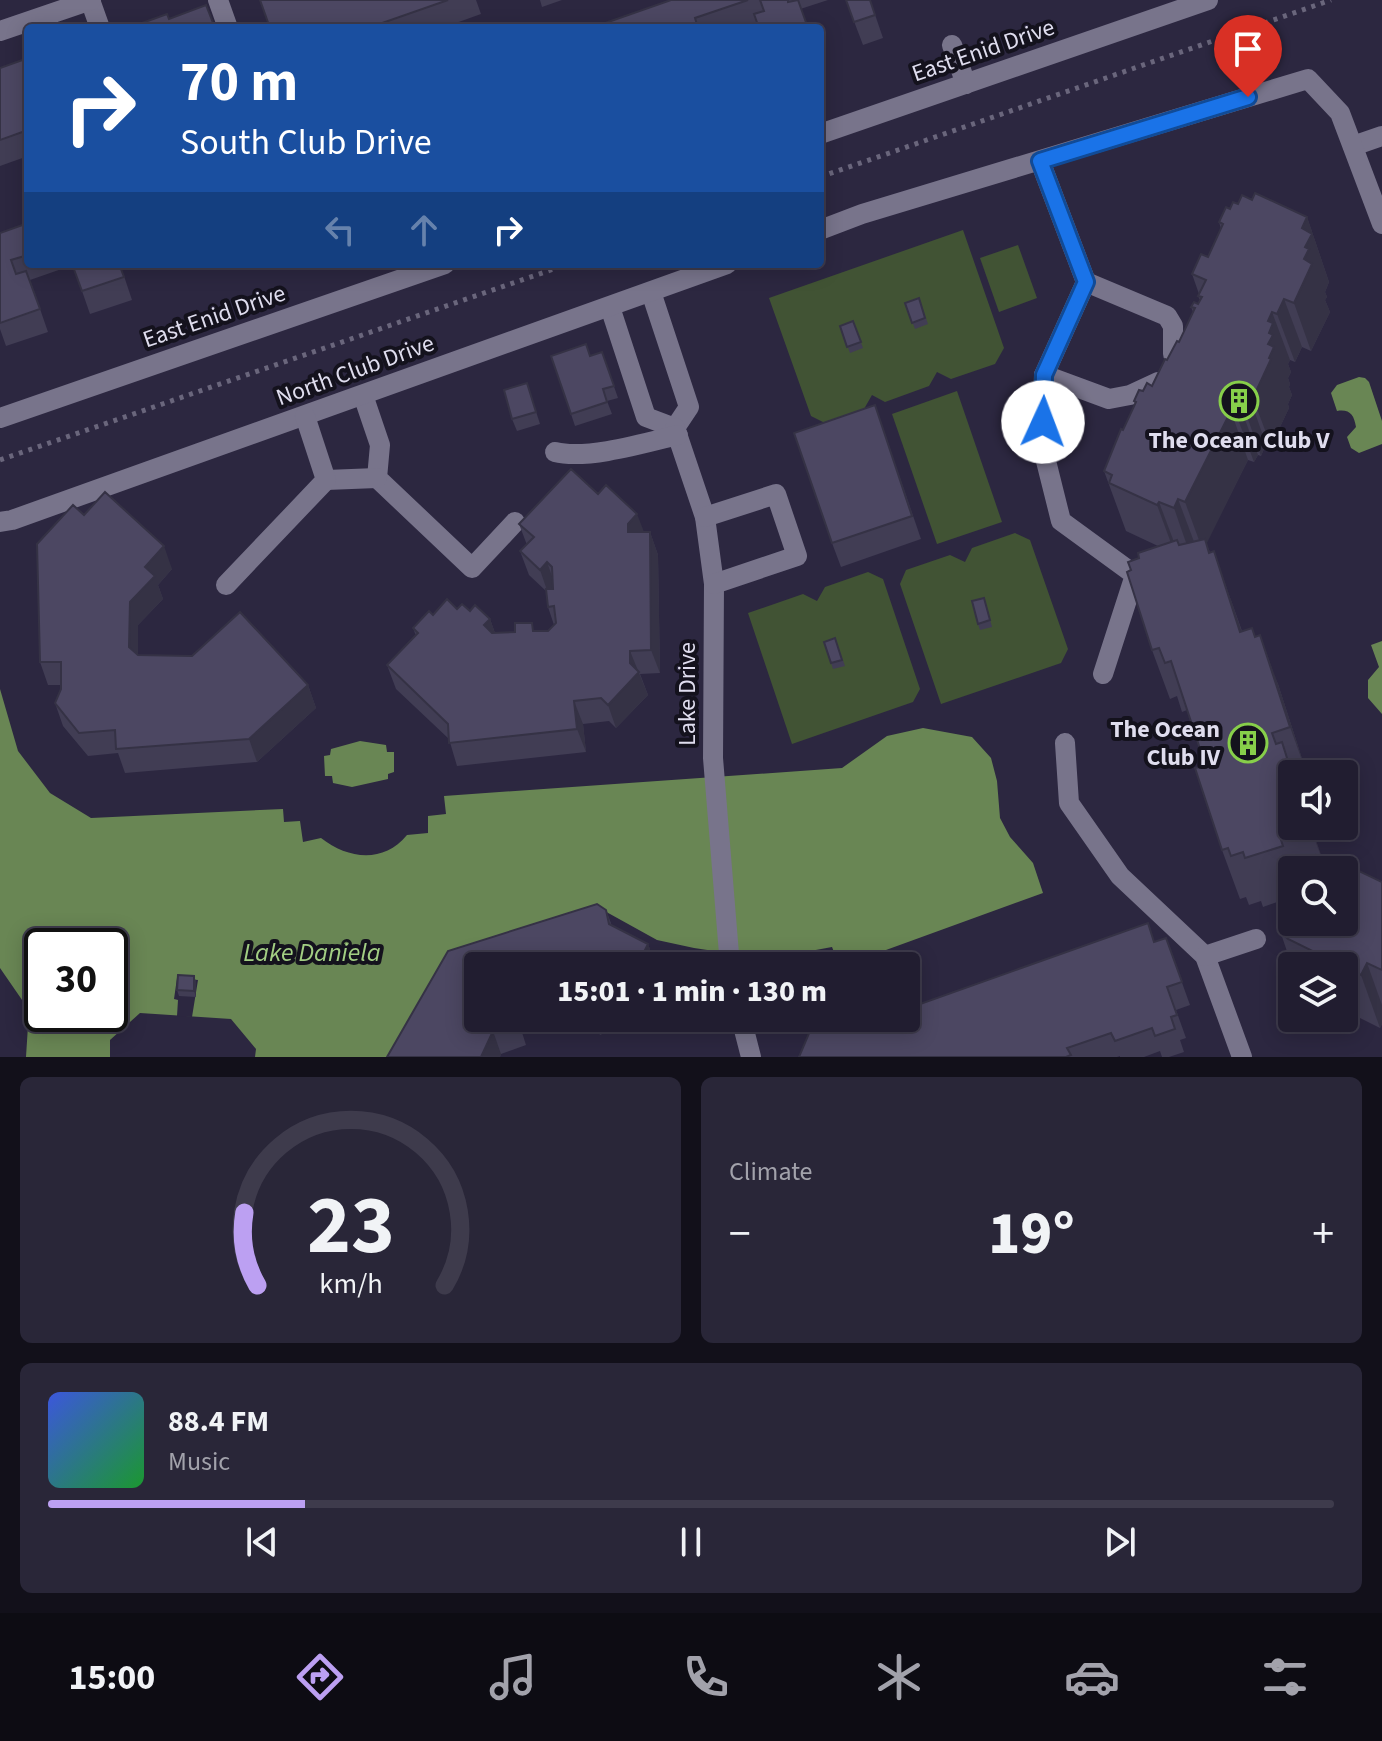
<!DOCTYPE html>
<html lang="en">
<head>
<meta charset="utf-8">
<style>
	body { margin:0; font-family:"Source Sans 3",sans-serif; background:#292638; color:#f1f3f6; height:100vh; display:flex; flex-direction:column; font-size:30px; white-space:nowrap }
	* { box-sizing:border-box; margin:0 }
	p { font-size:26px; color:#a2a2ab }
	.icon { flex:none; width:44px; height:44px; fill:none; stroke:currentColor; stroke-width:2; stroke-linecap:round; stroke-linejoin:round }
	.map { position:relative; height:1057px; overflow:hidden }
	.panel { display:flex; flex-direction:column; gap:20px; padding:20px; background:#12101a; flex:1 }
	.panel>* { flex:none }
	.banner { position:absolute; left:24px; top:24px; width:800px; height:244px; border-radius:8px; box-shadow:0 4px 20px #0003,0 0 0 2px #3e3b4c; background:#1a4fa0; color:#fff; overflow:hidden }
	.fabs { position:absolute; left:1278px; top:760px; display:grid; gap:16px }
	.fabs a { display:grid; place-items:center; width:80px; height:80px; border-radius:8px; background:#211d30; box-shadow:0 4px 20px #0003,0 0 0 2px #3e3b4c; font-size:40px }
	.speed { position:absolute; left:24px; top:928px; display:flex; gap:16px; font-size:40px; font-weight:700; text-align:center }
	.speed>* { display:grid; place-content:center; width:104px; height:104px; border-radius:50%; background:#211d30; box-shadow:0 4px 20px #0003,0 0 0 2px #3e3b4c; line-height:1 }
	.speed .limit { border:4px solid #111; border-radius:12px; background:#fff; color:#111 }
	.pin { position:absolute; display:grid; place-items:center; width:68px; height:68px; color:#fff; margin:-82px -34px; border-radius:50% 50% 50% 0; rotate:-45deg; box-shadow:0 0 8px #0007 }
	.pin .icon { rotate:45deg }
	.me { position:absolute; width:88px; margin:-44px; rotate:2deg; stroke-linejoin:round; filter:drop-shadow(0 0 6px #0008) }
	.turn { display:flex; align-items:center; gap:28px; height:168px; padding:0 24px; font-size:36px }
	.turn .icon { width:104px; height:104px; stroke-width:2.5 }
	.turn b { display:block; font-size:56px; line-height:68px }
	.lanes { display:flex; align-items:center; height:76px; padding:0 24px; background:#0003; justify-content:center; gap:40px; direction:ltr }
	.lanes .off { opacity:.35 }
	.big { font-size:60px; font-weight:800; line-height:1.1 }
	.panel .tile { flex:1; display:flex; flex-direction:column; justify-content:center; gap:12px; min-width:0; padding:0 28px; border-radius:12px; background:#292638 }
	.panel .dial { align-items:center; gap:0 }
	.dial svg { height:208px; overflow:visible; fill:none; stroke:#3e3b4c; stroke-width:7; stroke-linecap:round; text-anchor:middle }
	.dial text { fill:#f1f3f6; stroke:none }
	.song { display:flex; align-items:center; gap:24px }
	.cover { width:96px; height:96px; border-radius:12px; background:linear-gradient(135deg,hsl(230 70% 55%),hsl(130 70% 35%)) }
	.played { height:8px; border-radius:4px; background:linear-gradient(90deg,#bca0f2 20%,#3e3b4c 20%) }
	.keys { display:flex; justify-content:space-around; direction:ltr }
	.heat { display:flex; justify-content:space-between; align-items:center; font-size:44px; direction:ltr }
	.panel .tiles { flex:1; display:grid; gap:20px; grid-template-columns:1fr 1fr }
	.tile:last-child { grid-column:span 2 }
	.trip { position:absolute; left:464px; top:952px; width:456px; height:80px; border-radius:8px; background:#211d30; box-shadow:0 4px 20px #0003,0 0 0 2px #3e3b4c; font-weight:800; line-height:80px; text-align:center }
	.menu { display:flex; height:128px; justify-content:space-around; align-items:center; background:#0d0c13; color:#a2a2ab }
	.menu .icon { width:56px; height:56px }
	.menu .selected { color:#bca0f2 }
	.menu b { font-size:36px; color:#f1f3f6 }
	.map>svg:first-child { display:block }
	.green { fill:#415334 }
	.water { fill:#698654; fill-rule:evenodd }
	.pier { fill:#2c2740 }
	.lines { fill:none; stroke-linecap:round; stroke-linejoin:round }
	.path { stroke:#6a667c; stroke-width:5; stroke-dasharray:4 6; stroke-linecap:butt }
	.minor { stroke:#78748b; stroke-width:20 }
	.wall { fill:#413d54; fill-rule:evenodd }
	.shaded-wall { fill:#353245 }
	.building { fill:#4c4762; stroke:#353245; stroke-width:2 }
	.route-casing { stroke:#114b97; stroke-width:20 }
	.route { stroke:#1a73e8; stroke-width:14 }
	.labels { text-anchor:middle; stroke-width:8; stroke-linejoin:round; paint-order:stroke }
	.street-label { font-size:24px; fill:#dfddee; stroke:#14121d }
	.poi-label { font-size:24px; font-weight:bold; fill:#dfddee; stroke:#14121d }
	.water-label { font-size:26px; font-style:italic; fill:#a2ce83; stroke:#14121d }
</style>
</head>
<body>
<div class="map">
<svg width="1382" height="1057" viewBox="0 0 1382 1057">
	<rect width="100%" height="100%" fill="#2c2740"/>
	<g class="green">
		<path d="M963,230L1004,348L995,364L951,379L937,372L929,386L885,402L872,395L864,409L825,423L811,416L769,298Z"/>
		<path d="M1018,245L1037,298L999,312L980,258Z"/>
		<path d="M957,391L1002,522L937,544L892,414Z"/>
		<path d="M1015,533L1030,540L1068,649L1061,663L941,704L900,584L906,570L950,555L965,562L972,548Z"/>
		<path d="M868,572L883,579L920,689L913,702L792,744L748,613L803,594L817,601L825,587Z"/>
	</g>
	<g class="water">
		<path d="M1359,377L1365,378L1369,382L1382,421V444L1359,453L1351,448L1347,437L1356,427C1354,415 1350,409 1337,411L1331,393L1337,385Z"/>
		<path d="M1382,641V714L1368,698V680L1379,667L1371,645Z"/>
		<path d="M0,689L18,751L50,793L91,818L283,809L284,822L300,821L303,842L321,838C348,859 383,864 407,835L428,833V816L446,814L444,796L842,768L887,736L923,728L972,737L991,758L997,781L1000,818L1010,837L1033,863L1043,893L853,962L850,954L836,957L832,947L767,959L694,948L657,940L601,909L448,955L395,1057H255L256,1049L231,1019L140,1013L110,1040V1057H26L29,1010L0,968ZM42,946H110V1014H42Z"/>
		<path d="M360,741L386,745L387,752H394V772L388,774V779L352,787L333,783L332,776H325L324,756L330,755L331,749Z"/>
	</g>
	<path class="pier" d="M177,978L198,980L192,1017L177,1016L178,1000L174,999Z"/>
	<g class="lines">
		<g class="path">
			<path d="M820,177L1331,0"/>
			<path d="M0,460L568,264"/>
		</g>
		<g class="minor">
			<path d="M90,0L100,28"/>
			<path d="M218,0L228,28"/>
			<path d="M0,31L91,0"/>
			<path d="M952,45L966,84"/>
			<path d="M820,134L1208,0"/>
			<path d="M1353,146L1382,136"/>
			<path d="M1040,161L1086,282L1044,375L1042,445L1061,521L1135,575L1103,674"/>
			<path d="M820,230L862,214L1308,79L1340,113L1382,224"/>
			<path d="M1086,282L1167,316L1173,326V354"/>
			<path d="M651,292L689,407L675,428"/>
			<path d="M610,307L646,417L675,428"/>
			<path d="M1044,375L1109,399L1130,395L1158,382"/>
			<path d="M363,395L380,445L377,478L472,568L515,522"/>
			<path d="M0,418L445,264"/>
			<path d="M675,428L705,517L714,584L713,758L730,966"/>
			<path d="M555,452C587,460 645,443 678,435"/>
			<path d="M326,480L377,478"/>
			<path d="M705,517L776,494L797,556L714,584"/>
			<path d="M0,522L12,520L727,264"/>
			<path d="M226,585L326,480L305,416"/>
			<path d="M1065,743L1069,803L1120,876L1205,956L1242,1057"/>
			<path d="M1205,956L1256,939"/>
			<path d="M741,1018L751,1057"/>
		</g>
	</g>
	<g class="wall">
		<path d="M260,0H476L481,14L442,28H270Z"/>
		<path d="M540,0H562L542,7Z"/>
		<path d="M671,0H828L742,28H591Z"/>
		<path d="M846,0H870L883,38L863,45Z"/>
		<path d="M28,58V156L0,166V68Z"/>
		<path d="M1252,200L1307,217L1329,282L1325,292L1327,297L1325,300L1330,312L1311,351L1302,347L1295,362L1290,360L1288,364L1291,372L1288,378L1290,384L1289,387L1292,395L1288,404L1289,408L1271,446L1266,444L1261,456L1258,455L1254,462L1248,460L1206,543L1231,600L1242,631L1255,637L1278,684L1307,774H1292V826H1311L1322,858L1382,882V1024L1380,1028L1344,1010V966H1292L1278,925L1283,913L1281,906L1283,900L1263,907L1261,901L1249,905L1246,897L1240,899L1222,850L1200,767L1202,755L1187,710L1182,712L1177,696L1170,699L1152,650L1131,570L1139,558L1158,546L1126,531L1104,471L1135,404L1134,401L1143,391L1152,386L1179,342L1193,312L1191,307L1198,304L1200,300L1198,296L1199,294L1192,274L1208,257L1221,229L1219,222L1230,209L1238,204ZM1292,870H1344L1292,922Z"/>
		<path d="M28,223V264H120L132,300L90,314L73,265L30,280L48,332L6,346L0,329V233Z"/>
		<path d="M919,298L928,324L915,329L905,303Z"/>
		<path d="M853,321L863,348L850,353L840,326Z"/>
		<path d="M602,352L618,398L607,401L612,414L575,426L571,414L590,356Z"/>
		<path d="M527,383L540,424L517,431L512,419Z"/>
		<path d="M875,405L921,539L841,567L832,543Z"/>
		<path d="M598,494L644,532H650L658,555L660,673L640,674L648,695L616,728L609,721L583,724L586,752L457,766L449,739L396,689L387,665L416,636L413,628L433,615L457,609L470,611L490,619L495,633L548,631L554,625L548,607L546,591L529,575L520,551L527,545L519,524Z"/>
		<path d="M84,515L172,569L158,585L163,599L138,625V655L308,685L316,708L257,762L125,773L118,753L88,756L63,726L55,703L61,689V685H48L40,662Z"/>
		<path d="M986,604L992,627L980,630L978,624Z"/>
		<path d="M835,638L845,666L833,669L824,642Z"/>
		<path d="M597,904L606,910L612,926L648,944L656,966H478V1018H536L519,1023L526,1045L501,1054L500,1057H387L448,951Z"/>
		<path d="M1166,938L1190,1005L1176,1010L1186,1038L1180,1040L1184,1052L1169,1057H1162L1160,1051L1144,1057H1120V1056L1117,1057H799L830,1025L845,1023L906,1018Z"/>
		<path d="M194,976L196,982V997L179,996L177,990Z"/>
		<path d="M568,1018H630L625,1027L609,1019L601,1035Z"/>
	</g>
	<g class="shaded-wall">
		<path d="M1307,217L1329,282L1325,292L1327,297L1325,300L1330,312L1311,351L1294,303L1304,259L1302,228Z"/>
		<path d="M1284,299L1302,347L1295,362L1277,314Z"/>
		<path d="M1272,312L1290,360L1288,364L1291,372L1288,378L1290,384L1289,387L1292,395L1288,404L1289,408L1271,446L1253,398L1268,344V321Z"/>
		<path d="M1249,396L1266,444L1261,456L1244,408Z"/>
		<path d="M1240,406L1258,455L1254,462L1236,414Z"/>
		<path d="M1231,411L1248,460L1203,551L1185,502Z"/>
		<path d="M1178,499L1196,547L1191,557L1174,508Z"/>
		<path d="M1159,502L1177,550L1175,554L1157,505Z"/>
		<path d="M637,514L646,537L628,532V524Z"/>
		<path d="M650,532L658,555L660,673L651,650Z"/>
		<path d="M164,546L172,569L158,585L163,599L138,625V670L129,647L130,602L145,567Z"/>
		<path d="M1214,551L1231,600L1258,680L1240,632Z"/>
		<path d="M547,562L555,585L548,593L540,570Z"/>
		<path d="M490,619L498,642L484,625Z"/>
		<path d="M1260,635L1278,684L1307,774L1290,727Z"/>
		<path d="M630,651L648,695L616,728L608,705L630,663Z"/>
		<path d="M308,685L316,708L257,762L249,739Z"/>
		<path d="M574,701L583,724L586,752L577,729Z"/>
		<path d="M1310,826H1311L1323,862Z"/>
		<path d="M648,944L656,966H637Z"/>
		<path d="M1367,963L1382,1005V1024L1380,1028L1361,975Z"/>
		<path d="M194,976L196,982V997L194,991Z"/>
		<path d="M595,1018L609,1019L601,1035Z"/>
		<path d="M622,1018H630L625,1027Z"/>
		<path d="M493,1031L501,1054L500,1057H481Z"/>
	</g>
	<g class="building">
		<path d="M260,0H448L368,28H270Z"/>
		<path d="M671,0H748L695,18L698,28H674L673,27L669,28H591Z"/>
		<path d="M760,0H788V2L798,0L808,28H759L754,14L764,11Z"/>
		<path d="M846,0H870L875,15L854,22Z"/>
		<path d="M206,5L215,28L131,27L167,14L169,19Z"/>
		<path d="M28,58V130L0,140V68Z"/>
		<path d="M1255,193L1307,217L1302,228L1312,234L1305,247L1309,249L1304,259L1312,264L1294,303L1284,299L1277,314L1272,312L1268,321L1273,323L1269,333L1273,335L1268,344L1274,347L1269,358L1271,359L1253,398L1249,396L1244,408L1240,406L1236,414L1231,411L1185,502L1178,499L1174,508L1159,502L1157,505L1109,483L1112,475L1104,471L1121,429L1123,430L1136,402L1134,401L1139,390L1143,391L1147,383L1152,386L1165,359L1167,360L1177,341L1179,342L1195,308L1191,307L1194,302L1198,304L1202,297L1198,296L1206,280L1192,274L1201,254L1208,257L1223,224L1219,222L1226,207L1230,209L1233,202L1238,204L1242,195L1252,200Z"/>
		<path d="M28,223V255L11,260L16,274L26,271L40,309L0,323V233Z"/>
		<path d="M72,264H119L124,277L82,291Z"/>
		<path d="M919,298L925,318L912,323L905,303Z"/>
		<path d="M853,321L861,342L847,347L840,326Z"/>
		<path d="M586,344L590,356L602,352L614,386L603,389L607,402L571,414L551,356Z"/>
		<path d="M527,383L536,412L512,419L504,390Z"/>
		<path d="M875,405L912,516L832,543L794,433Z"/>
		<path d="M571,469L598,494L606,485L637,514L628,524V532H650L651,650L630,651V663L639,672L608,705L601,698L574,701L577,729L449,743L448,724L387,665L418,633L413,628L429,611L433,615L447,599L457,609L462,604L470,611L475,605L490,619L484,625L492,633L515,632V623H532L533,631H548L556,623L554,606L548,607L546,589H553L552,567L547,562L540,570L520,551L534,537L519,524Z"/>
		<path d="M105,492L164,546L145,567L155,576L130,602L129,647L138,655L192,656L240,612L308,685L249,739L116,749L115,730L79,733L55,703L61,689V662H40L37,544L73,505L84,515Z"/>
		<path d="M1205,539L1209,553L1214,551L1240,632L1252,628L1255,637L1260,635L1290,727L1272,733L1276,744L1282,742L1292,774V826H1303L1304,829L1299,831L1300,834L1281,840L1283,846L1245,858L1243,852L1231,856L1228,848L1222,850L1195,768L1200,767L1197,757L1202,755L1171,661L1165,663L1159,648L1152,650L1127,572L1131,570L1128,562L1139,558L1138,553L1177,540L1179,545Z"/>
		<path d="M984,598L990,620L978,624L972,601Z"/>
		<path d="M835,638L842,660L831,663L824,642Z"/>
		<path d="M1316,855L1328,861L1330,857L1382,882V970L1367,963L1361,975L1288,939L1283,934L1286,929L1278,925L1286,909L1281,906L1292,882V922H1344V870H1304L1309,859L1313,861Z"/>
		<path d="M597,904L606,910L609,924L648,944L637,966H478V1018H517L518,1022L493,1031L481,1057H387L448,951Z"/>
		<path d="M1148,923L1154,942L1166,938L1182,982L1167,987L1177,1015L1171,1017L1175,1029L1155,1036L1152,1028L1115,1041L1111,1033L1067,1048L1071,1055L1066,1057H799L815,1019L830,1025L833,1018L845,1023L857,1018H906V1009Z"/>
		<path d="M178,975L194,976V991L177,990Z"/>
	</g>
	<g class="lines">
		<g class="route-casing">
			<path id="route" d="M1043,422L1044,375L1086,282L1040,161L1248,97"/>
		</g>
		<use href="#route" class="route"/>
	</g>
	<defs>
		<g id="building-ring" transform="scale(2)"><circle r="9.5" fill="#14121d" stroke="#87cf4a" stroke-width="1.5"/><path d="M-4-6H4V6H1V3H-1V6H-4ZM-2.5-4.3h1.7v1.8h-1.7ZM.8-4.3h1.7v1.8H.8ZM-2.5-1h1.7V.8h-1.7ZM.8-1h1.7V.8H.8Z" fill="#87cf4a"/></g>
	</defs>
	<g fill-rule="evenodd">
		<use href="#building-ring" x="1239" y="401"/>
		<use href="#building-ring" x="1248" y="743"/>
	</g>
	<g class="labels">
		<g class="street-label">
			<text transform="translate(983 50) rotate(-19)" y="8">East Enid Drive</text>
			<text transform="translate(214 316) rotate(-19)" y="8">East Enid Drive</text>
			<text transform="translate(355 370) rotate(-20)" y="8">North Club Drive</text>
			<text transform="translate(687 694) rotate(-90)" y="8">Lake Drive</text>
		</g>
		<g class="poi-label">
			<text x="1239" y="448">The Ocean Club V</text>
			<text x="1220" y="737" text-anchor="end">The Ocean<tspan x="1220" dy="28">Club IV</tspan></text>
		</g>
		<g class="water-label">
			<text x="312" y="961">Lake Daniela</text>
		</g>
	</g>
</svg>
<div class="fabs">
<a><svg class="icon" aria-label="sound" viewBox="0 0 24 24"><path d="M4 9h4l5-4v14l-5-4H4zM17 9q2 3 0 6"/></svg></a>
<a><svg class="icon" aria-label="search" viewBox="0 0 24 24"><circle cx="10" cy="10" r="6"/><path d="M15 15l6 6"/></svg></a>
<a><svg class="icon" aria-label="layers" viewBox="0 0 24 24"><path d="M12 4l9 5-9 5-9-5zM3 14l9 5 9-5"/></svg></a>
</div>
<div class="speed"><div class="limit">30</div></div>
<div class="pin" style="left:1248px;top:97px;background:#d93025"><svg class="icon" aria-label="arrive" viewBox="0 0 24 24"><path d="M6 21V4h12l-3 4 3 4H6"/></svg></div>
<svg class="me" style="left:1043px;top:422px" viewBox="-20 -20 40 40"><circle r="19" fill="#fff"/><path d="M0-13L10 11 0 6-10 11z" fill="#1a73e8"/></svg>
<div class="trip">15:01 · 1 min · 130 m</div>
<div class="banner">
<div class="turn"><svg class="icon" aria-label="right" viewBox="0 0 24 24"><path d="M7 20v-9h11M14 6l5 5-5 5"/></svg><div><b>70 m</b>South Club Drive</div></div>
<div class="lanes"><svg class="icon off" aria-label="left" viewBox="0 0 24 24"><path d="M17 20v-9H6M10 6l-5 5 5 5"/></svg><svg class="icon off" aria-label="ahead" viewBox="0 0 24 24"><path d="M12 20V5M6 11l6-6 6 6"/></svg><svg class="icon" aria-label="right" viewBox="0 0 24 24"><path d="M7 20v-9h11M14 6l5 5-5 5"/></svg></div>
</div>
</div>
<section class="panel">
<div class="tiles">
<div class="tile dial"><svg viewBox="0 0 100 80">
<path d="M14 69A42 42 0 1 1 86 69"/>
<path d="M14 69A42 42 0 0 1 9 41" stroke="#bca0f2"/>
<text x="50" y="56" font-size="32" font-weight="700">23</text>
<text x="50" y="72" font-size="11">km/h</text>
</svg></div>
<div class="tile"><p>Climate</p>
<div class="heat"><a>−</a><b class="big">19°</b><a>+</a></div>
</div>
<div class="tile">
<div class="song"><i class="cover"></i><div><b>88.4 FM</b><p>Music</p></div></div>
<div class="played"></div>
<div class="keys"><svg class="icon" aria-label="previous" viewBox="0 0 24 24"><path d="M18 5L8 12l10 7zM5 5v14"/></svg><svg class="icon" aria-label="pause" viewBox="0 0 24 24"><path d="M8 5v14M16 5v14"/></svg><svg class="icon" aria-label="next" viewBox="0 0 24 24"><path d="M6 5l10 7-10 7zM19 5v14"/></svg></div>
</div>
</div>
</section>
<nav class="menu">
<b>15:00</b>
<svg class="icon selected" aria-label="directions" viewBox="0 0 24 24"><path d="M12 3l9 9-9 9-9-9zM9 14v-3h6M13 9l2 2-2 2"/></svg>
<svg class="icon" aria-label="music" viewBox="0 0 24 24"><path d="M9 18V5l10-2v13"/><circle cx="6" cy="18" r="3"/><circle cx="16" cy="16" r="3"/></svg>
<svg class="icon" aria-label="phone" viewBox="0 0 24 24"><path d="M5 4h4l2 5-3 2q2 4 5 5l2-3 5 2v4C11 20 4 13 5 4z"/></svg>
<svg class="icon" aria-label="climate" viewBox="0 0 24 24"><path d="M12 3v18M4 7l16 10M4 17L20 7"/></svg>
<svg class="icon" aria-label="car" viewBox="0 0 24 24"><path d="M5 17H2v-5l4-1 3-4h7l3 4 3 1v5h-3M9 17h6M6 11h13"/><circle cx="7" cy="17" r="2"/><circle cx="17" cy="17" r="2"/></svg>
<svg class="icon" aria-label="filters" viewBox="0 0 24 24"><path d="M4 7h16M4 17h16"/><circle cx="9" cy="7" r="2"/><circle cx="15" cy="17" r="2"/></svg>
</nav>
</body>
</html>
